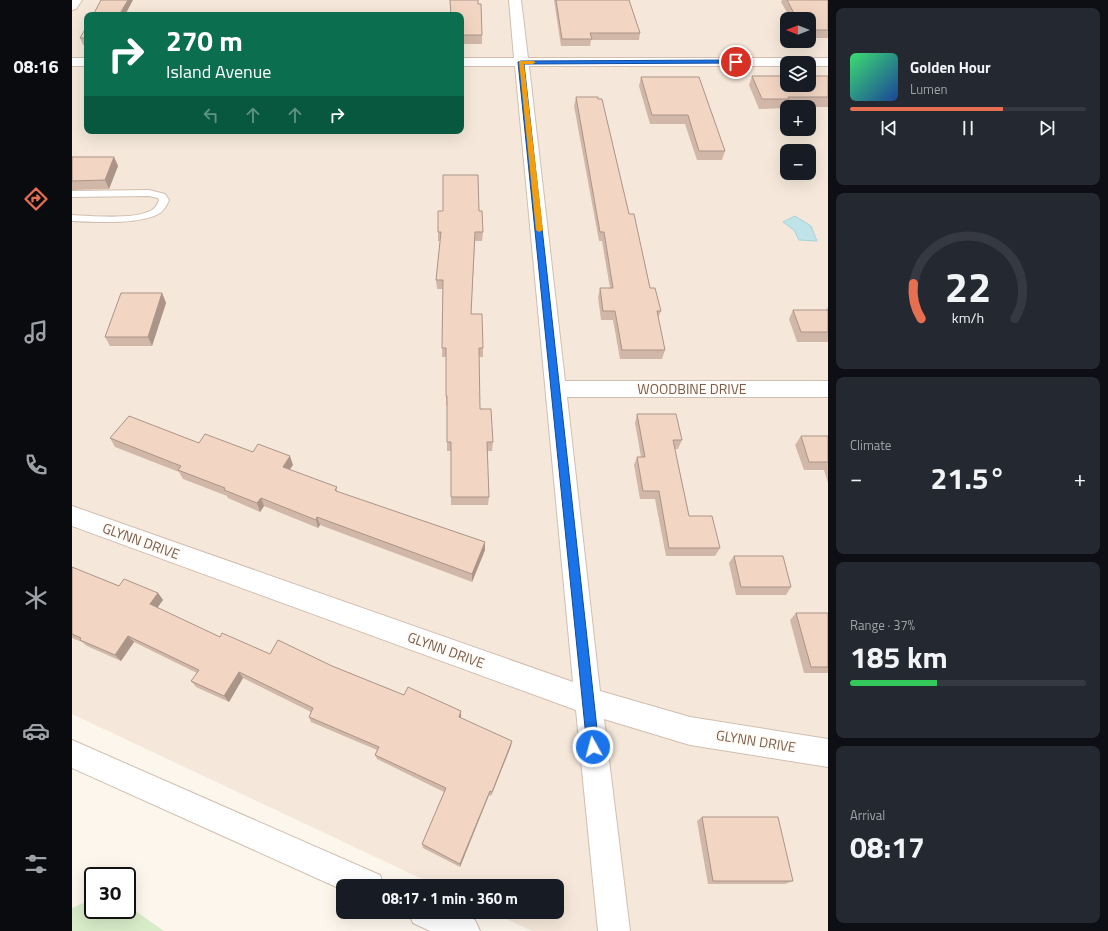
<!DOCTYPE html>
<html lang="en">
<head>
<meta charset="utf-8">
<style>
	body { margin:0; font-family:"Titillium Web",sans-serif; background:#242831; color:#f1f3f6; height:100vh; display:flex; flex-direction:column; font-size:15px; white-space:nowrap }
	* { box-sizing:border-box; margin:0 }
	p { font-size:13px; color:#9ea1a6 }
	.icon { flex:none; width:22px; height:22px; fill:none; stroke:currentColor; stroke-width:2; stroke-linecap:round; stroke-linejoin:round }
	.map { position:relative; flex:1; overflow:hidden }
	.details { display:flex; flex-direction:column; gap:8px; padding:8px; background:#0d0f14; width:280px }
	.details>* { flex:none }
	.guide { position:absolute; left:12px; top:12px; width:380px; height:122px; border-radius:8px; box-shadow:0 4px 16px #0002; background:#0b6e4f; color:#fff; overflow:hidden }
	.needle { width:26px; rotate:270deg }
	.controls { position:absolute; left:708px; top:12px; display:grid; gap:8px }
	.controls a { display:grid; place-items:center; width:36px; height:36px; border-radius:8px; background:#171b24; box-shadow:0 4px 16px #0002; font-size:20px }
	.speed { position:absolute; left:12px; top:867px; display:flex; gap:8px; font-size:20px; font-weight:700; text-align:center }
	.speed>* { display:grid; place-content:center; width:52px; height:52px; border-radius:50%; background:#171b24; box-shadow:0 4px 16px #0002; line-height:1 }
	.speed .limit { border:2px solid #111; border-radius:6px; background:#fff; color:#111 }
	.pin { position:absolute; display:grid; place-items:center; width:34px; height:34px; color:#fff; margin:-17px; border:2px solid #fff; border-radius:50%; box-shadow:0 1px 4px #0007 }
	.me { position:absolute; width:44px; margin:-22px; rotate:353deg; stroke-linejoin:round; filter:drop-shadow(0 0 3px #0008) }
	.turn { display:flex; align-items:center; gap:14px; height:84px; padding:0 16px; font-size:18px }
	.turn .icon { width:52px; height:52px; stroke-width:2.5 }
	.turn b { display:block; font-size:28px; line-height:34px }
	.lanes { display:flex; align-items:center; height:38px; padding:0 16px; background:#0003; justify-content:center; gap:20px; direction:ltr }
	.lanes .off { opacity:.35 }
	.big { font-size:30px; font-weight:700; line-height:1.1 }
	.details .widget { flex:1; display:flex; flex-direction:column; justify-content:center; gap:6px; min-width:0; padding:0 14px; border-radius:8px; background:#242831 }
	.details .dial { align-items:center; gap:0 }
	.dial svg { height:104px; overflow:visible; fill:none; stroke:#363941; stroke-width:7; stroke-linecap:round; text-anchor:middle }
	.dial text { fill:#f1f3f6; stroke:none }
	.song { display:flex; align-items:center; gap:12px }
	.cover { width:48px; height:48px; border-radius:6px; background:linear-gradient(135deg,hsl(140 70% 55%),hsl(220 70% 35%)) }
	.played { height:4px; border-radius:2px; background:linear-gradient(90deg,#e76f51 65%,#363941 65%) }
	.keys { display:flex; justify-content:space-around; direction:ltr }
	.heat { display:flex; justify-content:space-between; align-items:center; font-size:22px; direction:ltr }
	.charge { height:6px; border-radius:3px; background:linear-gradient(90deg,#34c759 37%,#363941 0) }
	.trip { position:absolute; left:264px; top:879px; width:228px; height:40px; border-radius:8px; background:#171b24; box-shadow:0 4px 16px #0002; font-weight:700; line-height:40px; text-align:center }
	main { display:flex; flex:1; min-height:0 }
	.menu { display:flex; flex-direction:column; width:72px; justify-content:space-around; align-items:center; background:#090b0e; color:#9ea1a6 }
	.menu .icon { width:28px; height:28px }
	.menu .active { color:#e76f51 }
	.menu b { font-size:18px; color:#f1f3f6 }
	.map>svg:first-child { display:block }
	.residential { fill:#f5e8da; fill-rule:evenodd }
	.green { fill:#d8ecc9 }
	.water { fill:#bfe3e8; stroke:#a5d3da }
	.lines { fill:none; stroke-linecap:round; stroke-linejoin:round }
	.service-casing { stroke:#d1beb0; stroke-width:2 }
	.minor-casing { stroke:#d1beb0; stroke-width:2 }
	.tertiary-casing { stroke:#d1beb0; stroke-width:2 }
	.service { fill:#fff; fill-rule:evenodd }
	.minor { fill:#fff; fill-rule:evenodd }
	.tertiary { fill:#fff; fill-rule:evenodd }
	.wall { fill:#d1b7a8 }
	.shaded-wall { fill:#aa9588 }
	.building { fill:#f3d5c3; stroke:#aa9588 }
	.route { fill:#1a73e8; stroke:#114b97 }
	.slow { fill:#f59e0b }
	.labels { text-anchor:middle; stroke-width:3; stroke-linejoin:round; paint-order:stroke }
	.street-label { font-size:14px; fill:#7a5c4d; stroke:#fffaf3 }
</style>
</head>
<body>
<main>
<nav class="menu">
<b>08:16</b>
<svg class="icon active" aria-label="directions" viewBox="0 0 24 24"><path d="M12 3l9 9-9 9-9-9zM9 14v-3h6M13 9l2 2-2 2"/></svg>
<svg class="icon" aria-label="music" viewBox="0 0 24 24"><path d="M9 18V5l10-2v13"/><circle cx="6" cy="18" r="3"/><circle cx="16" cy="16" r="3"/></svg>
<svg class="icon" aria-label="phone" viewBox="0 0 24 24"><path d="M5 4h4l2 5-3 2q2 4 5 5l2-3 5 2v4C11 20 4 13 5 4z"/></svg>
<svg class="icon" aria-label="climate" viewBox="0 0 24 24"><path d="M12 3v18M4 7l16 10M4 17L20 7"/></svg>
<svg class="icon" aria-label="car" viewBox="0 0 24 24"><path d="M5 17H2v-5l4-1 3-4h7l3 4 3 1v5h-3M9 17h6M6 11h13"/><circle cx="7" cy="17" r="2"/><circle cx="17" cy="17" r="2"/></svg>
<svg class="icon" aria-label="filters" viewBox="0 0 24 24"><path d="M4 7h16M4 17h16"/><circle cx="9" cy="7" r="2"/><circle cx="15" cy="17" r="2"/></svg>
</nav>
<div class="map">
<svg width="756" height="931" viewBox="0 0 756 931">
	<rect width="100%" height="100%" fill="#fdf6ec"/>
	<path class="residential" d="M0,0H756V931H460L420,912H485V886H365L0,714ZM15,15H389V131H15ZM715,19H737V41H715ZM715,63H737V85H715ZM715,107H737V129H715ZM715,151H737V173H715Z"/>
	<path class="green" d="M21,899V910H55V905L92,931H0V908Z"/>
	<path class="water" d="M723,216L739,226L745,241L727,240L722,230L711,222Z"/>
	<g class="lines">
		<g class="service-casing">
			<path id="service" d="M77,190L93,194L97,200C95,205 92,210 88,213C70,225 21,222 0,221V215C20,216 63,220 80,210C84,207 86,204 87,200L86,198L77,196L0,197V191Z"/>
		</g>
		<g class="minor-casing">
			<g id="minor">
				<path d="M437,0H449L456,58H756V66H737V63H715V66H457L493,381H756V397H495L528,691L618,717L756,739V767L618,745L532,719L558,931H526L504,710L0,526V506L501,682L443,66H389V58H442Z"/>
				<rect x="0" y="58" width="15" height="8"/>
				<path d="M0,740L308,875L312,886H271V890L0,768Z"/>
				<path d="M336,912H386L403,920L408,931H358L341,923Z"/>
			</g>
		</g>
		<g class="tertiary-casing">
			<path id="tertiary" d="M0,0H10L4,9L0,10Z"/>
		</g>
		<use href="#service" class="service"/>
		<use href="#minor" class="minor"/>
		<use href="#tertiary" class="tertiary"/>
	</g>
	<g class="wall">
		<path d="M482,0H557L568,33L567,40H519L518,46H489Z"/>
		<path d="M710,0H756V38H737V19H719L709,2Z"/>
		<path d="M389,15L410,35V44H389Z"/>
		<path d="M15,26V45H11L8,38Z"/>
		<path d="M680,76H756V107H714V108L687,109L677,85Z"/>
		<path d="M569,77H627L653,151L650,160H625L613,124H578L567,86Z"/>
		<path d="M504,97L557,214L578,288L589,311L586,318L593,350L590,359H548L541,320H529L526,297L528,288H538L530,241H527L502,106Z"/>
		<path d="M0,157H42L46,166L37,189L0,190Z"/>
		<path d="M366,211H407L411,232L410,241H403L399,314L411,348V357H407L408,409L421,442L420,451H415L417,497L416,505H379V451H375V405H374V357H370L371,289H365L364,280L368,241H366Z"/>
		<path d="M90,293L94,303L80,346H38L33,337Z"/>
		<path d="M756,307V342H725L717,319L721,310H754Z"/>
		<path d="M565,414L610,440L606,449H603L617,516L648,548L643,556H594L583,499H568L562,465L565,457H569L563,423Z"/>
		<path d="M729,436H756V483L752,470H732L723,445Z"/>
		<path d="M38,438L127,443L181,452L221,465L217,470L265,487V492L413,542V550L400,582L248,525L246,528L192,506L188,512L156,498L155,496L111,479L107,472L43,447Z"/>
		<path d="M662,556L719,587L714,595H664L657,563Z"/>
		<path d="M0,567L47,586L86,593L91,600L85,608L148,637L198,654L260,666L332,695L389,711V718L439,746L419,796L417,795L388,867L351,848L350,844L372,792L305,759L303,755L305,750L239,722L237,717L239,712L171,678L157,702L124,687L119,681L125,673L62,642L49,661L15,646L10,642L0,638Z"/>
		<path d="M724,613H756V673H732L718,620Z"/>
		<path d="M630,817L721,881L713,884H636L625,821Z"/>
	</g>
	<g class="shaded-wall">
		<path d="M56,0H61L53,15H47Z"/>
		<path d="M42,157L46,166L37,189L33,180Z"/>
		<path d="M90,293L94,303L80,346L76,337Z"/>
		<path d="M218,456L221,465L213,476L211,467Z"/>
		<path d="M189,498L192,506L188,512L185,503Z"/>
		<path d="M245,517L248,525L246,528L244,520Z"/>
		<path d="M413,542V550L400,582V574Z"/>
		<path d="M86,593L91,600L83,611L78,604Z"/>
		<path d="M56,636L62,642L49,661L43,655Z"/>
		<path d="M167,672L171,678L157,702L152,696Z"/>
		<path d="M389,711V717L386,723L387,717Z"/>
		<path d="M440,741L439,746L419,796L420,792Z"/>
		<path d="M418,791L417,795L388,867V864Z"/>
	</g>
	<g class="building">
		<path d="M29,0H56L47,15H21Z"/>
		<path d="M378,0H406V4H409L410,35H389V15H379Z"/>
		<path d="M484,0H557L568,33H518L520,39H490Z"/>
		<path d="M715,0H756V30H737V19H725Z"/>
		<path d="M15,26V38H8Z"/>
		<path d="M680,76H715V85H737V76H756V97H716L717,99H690Z"/>
		<path d="M569,77H627L653,151H627L616,115H580Z"/>
		<path d="M504,97H526V99H530L557,214H562L578,288H583L589,311H585L593,350H550L543,311H531L528,288H541L532,232H528Z"/>
		<path d="M0,157H42L33,180L0,181Z"/>
		<path d="M371,175H406L407,211H410L411,232H403L399,314H410L411,348H407L408,409H419L421,442H415L417,497H379V442H375V396H374V348H370L371,280H364L369,232H366V211H371Z"/>
		<path d="M49,293H90L76,337H33Z"/>
		<path d="M721,310H756V332H729Z"/>
		<path d="M565,414H604L610,440H601L617,516H640L648,548H597L587,491H571L565,457H573Z"/>
		<path d="M57,416L127,443L133,434L181,452L186,444L218,456L211,467L265,487L263,490L264,491L413,542L400,574L245,517L244,520L189,498L185,503L152,490L153,488L106,470L109,466L38,438Z"/>
		<path d="M729,436H756V462H737Z"/>
		<path d="M662,556H711L719,587H669Z"/>
		<path d="M0,567L47,586L52,579L86,593L78,604L148,637L150,633L198,654L206,640L260,666L332,695L336,687L389,711L387,717L440,741L420,792L418,791L388,864L350,844L374,788L303,755L307,747L237,717L241,708L167,672L152,696L119,681L127,670L56,636L43,655L8,640L9,638L0,634Z"/>
		<path d="M724,613H756V667H739Z"/>
		<path d="M630,817H706L721,881H641Z"/>
	</g>
	<path class="route" d="M664,60L666,61V63L452,64L527,747L525,751L521,753L517,751L515,747L446,62L449,61Z"/>
	<path class="slow" d="M447,61H461L464,62L461,64H452L471,230L467,232L464,230Z"/>
	<g class="labels">
		<g class="street-label">
			<text x="620" y="394">WOODBINE DRIVE</text>
			<text transform="translate(69 541) rotate(20)" y="5">GLYNN DRIVE</text>
			<text transform="translate(374 650) rotate(20)" y="5">GLYNN DRIVE</text>
			<text transform="translate(684 741) rotate(9)" y="5">GLYNN DRIVE</text>
		</g>
	</g>
</svg>
<div class="controls">
<a><svg class="needle" viewBox="-14 -14 28 28"><path d="M0-13l5 13h-10z" fill="#e53935"/><path d="M0 13l5-13h-10z" fill="#9ea1a6"/></svg></a>
<a><svg class="icon" aria-label="layers" viewBox="0 0 24 24"><path d="M12 4l9 5-9 5-9-5zM3 14l9 5 9-5"/></svg></a>
<a>+</a>
<a>−</a>
</div>
<div class="speed"><div class="limit">30</div></div>
<div class="pin" style="left:664px;top:62px;background:#d93025"><svg class="icon" aria-label="arrive" viewBox="0 0 24 24"><path d="M6 21V4h12l-3 4 3 4H6"/></svg></div>
<svg class="me" style="left:521px;top:747px" viewBox="-20 -20 40 40"><circle r="17" fill="#1a73e8" stroke="#fff" stroke-width="3"/><path d="M0-11L8 9 0 5-8 9z" fill="#fff"/></svg>
<div class="trip">08:17 · 1 min · 360 m</div>
<div class="guide">
<div class="turn"><svg class="icon" aria-label="right" viewBox="0 0 24 24"><path d="M7 20v-9h11M14 6l5 5-5 5"/></svg><div><b>270 m</b>Island Avenue</div></div>
<div class="lanes"><svg class="icon off" aria-label="left" viewBox="0 0 24 24"><path d="M17 20v-9H6M10 6l-5 5 5 5"/></svg><svg class="icon off" aria-label="ahead" viewBox="0 0 24 24"><path d="M12 20V5M6 11l6-6 6 6"/></svg><svg class="icon off" aria-label="ahead" viewBox="0 0 24 24"><path d="M12 20V5M6 11l6-6 6 6"/></svg><svg class="icon" aria-label="right" viewBox="0 0 24 24"><path d="M7 20v-9h11M14 6l5 5-5 5"/></svg></div>
</div>
</div>
<section class="details">
<div class="widget">
<div class="song"><i class="cover"></i><div><b>Golden Hour</b><p>Lumen</p></div></div>
<div class="played"></div>
<div class="keys"><svg class="icon" aria-label="previous" viewBox="0 0 24 24"><path d="M18 5L8 12l10 7zM5 5v14"/></svg><svg class="icon" aria-label="pause" viewBox="0 0 24 24"><path d="M8 5v14M16 5v14"/></svg><svg class="icon" aria-label="next" viewBox="0 0 24 24"><path d="M6 5l10 7-10 7zM19 5v14"/></svg></div>
</div>
<div class="widget dial"><svg viewBox="0 0 100 80">
<path d="M14 69A42 42 0 1 1 86 69"/>
<path d="M14 69A42 42 0 0 1 8 42" stroke="#e76f51"/>
<text x="50" y="56" font-size="32" font-weight="700">22</text>
<text x="50" y="72" font-size="11">km/h</text>
</svg></div>
<div class="widget"><p>Climate</p>
<div class="heat"><a>−</a><b class="big">21.5°</b><a>+</a></div>
</div>
<div class="widget"><p>Range · 37%</p><b class="big">185 km</b><div class="charge"></div></div>
<div class="widget"><p>Arrival</p><b class="big">08:17</b></div>
</section>
</main>
</body>
</html>
